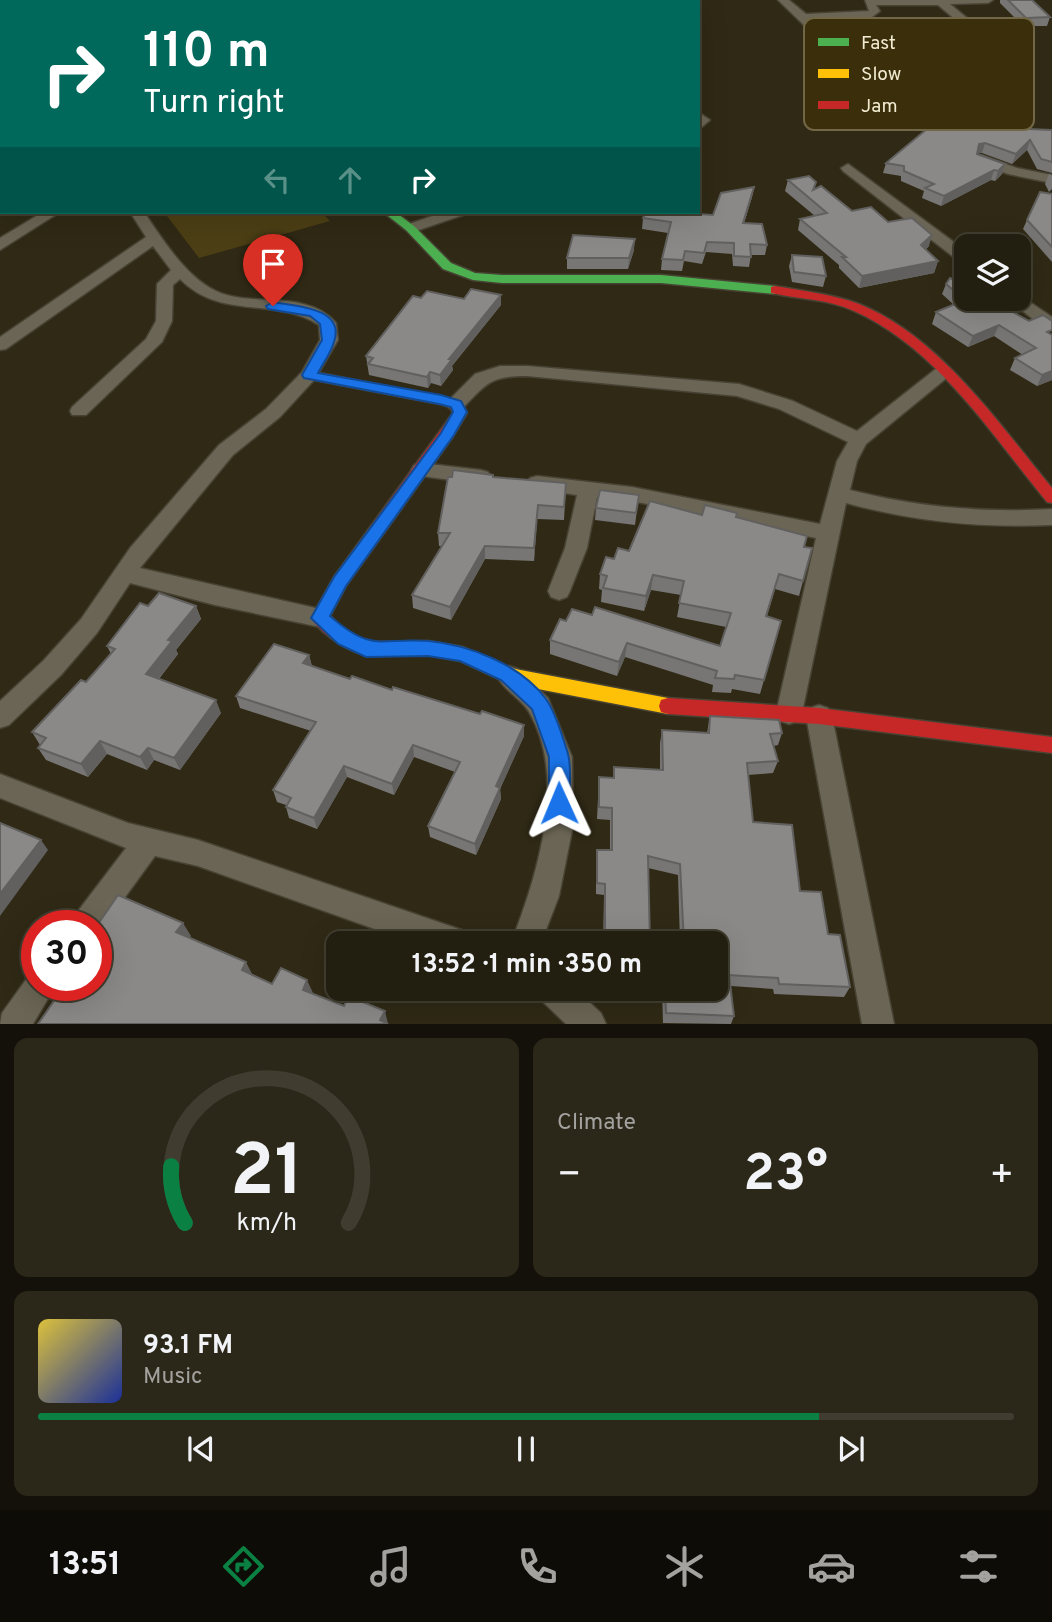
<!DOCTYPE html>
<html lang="en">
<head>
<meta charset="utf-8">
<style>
	body { margin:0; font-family:Overpass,sans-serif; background:#2b2719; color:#f1f3f6; height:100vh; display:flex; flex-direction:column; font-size:26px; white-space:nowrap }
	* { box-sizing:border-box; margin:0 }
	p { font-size:23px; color:#a3a29f }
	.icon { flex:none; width:38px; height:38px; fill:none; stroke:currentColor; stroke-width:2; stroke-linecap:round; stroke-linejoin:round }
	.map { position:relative; height:1024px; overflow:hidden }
	.side { display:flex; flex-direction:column; gap:14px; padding:14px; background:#131109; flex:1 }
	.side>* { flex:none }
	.top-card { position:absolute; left:0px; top:0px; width:700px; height:214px; box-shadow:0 7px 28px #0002,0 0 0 2px #403d30; background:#00695c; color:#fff; overflow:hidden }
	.controls { position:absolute; left:954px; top:234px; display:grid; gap:14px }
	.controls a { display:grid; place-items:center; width:77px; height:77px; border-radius:14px; background:#231f10; box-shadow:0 7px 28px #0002,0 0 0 2px #403d30; font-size:35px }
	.speed { position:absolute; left:21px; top:910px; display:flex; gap:14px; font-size:35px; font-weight:700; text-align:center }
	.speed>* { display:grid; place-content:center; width:91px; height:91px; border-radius:50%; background:#231f10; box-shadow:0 7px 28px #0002,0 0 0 2px #403d30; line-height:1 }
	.speed .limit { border:10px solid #d22; background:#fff; color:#111 }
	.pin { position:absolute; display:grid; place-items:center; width:60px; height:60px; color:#fff; margin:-72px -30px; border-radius:50% 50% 50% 0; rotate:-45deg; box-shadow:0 0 7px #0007 }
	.pin .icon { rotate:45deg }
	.me { position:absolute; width:77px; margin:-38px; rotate:359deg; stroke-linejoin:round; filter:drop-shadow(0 0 5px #0008) }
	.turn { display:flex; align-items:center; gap:24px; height:147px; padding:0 28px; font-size:32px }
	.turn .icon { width:91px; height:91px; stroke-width:2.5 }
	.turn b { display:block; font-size:49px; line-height:60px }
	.lanes { display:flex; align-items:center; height:66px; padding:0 28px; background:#0003; justify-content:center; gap:35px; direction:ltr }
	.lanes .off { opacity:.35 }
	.big { font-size:52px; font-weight:700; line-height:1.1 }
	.side .tile { flex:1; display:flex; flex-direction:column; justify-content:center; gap:10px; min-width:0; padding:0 24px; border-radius:14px; background:#2b2719 }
	.side .dial { align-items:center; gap:0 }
	.dial svg { height:182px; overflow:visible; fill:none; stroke:#403d30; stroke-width:7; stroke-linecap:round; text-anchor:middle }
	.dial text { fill:#f1f3f6; stroke:none }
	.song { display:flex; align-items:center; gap:21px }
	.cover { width:84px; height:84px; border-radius:10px; background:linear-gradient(135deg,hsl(50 70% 55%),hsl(230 70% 35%)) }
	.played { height:7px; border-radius:4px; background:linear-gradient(90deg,#0b8043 80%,#403d30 80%) }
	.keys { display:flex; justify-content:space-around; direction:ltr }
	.heat { display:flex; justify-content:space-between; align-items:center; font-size:38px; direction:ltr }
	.side .tiles { flex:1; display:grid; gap:14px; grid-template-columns:1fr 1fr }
	.tile:last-child { grid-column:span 2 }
	.trip { position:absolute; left:326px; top:931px; width:402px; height:70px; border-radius:14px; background:#231f10; box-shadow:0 7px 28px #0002,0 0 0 2px #403d30; font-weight:700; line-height:70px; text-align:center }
	.dock { display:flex; height:112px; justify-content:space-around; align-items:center; background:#0e0c06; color:#a3a29f }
	.dock .icon { width:49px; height:49px }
	.dock .selected { color:#0b8043 }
	.dock b { font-size:32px; color:#f1f3f6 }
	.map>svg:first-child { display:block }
	.green { fill:#4c3f15 }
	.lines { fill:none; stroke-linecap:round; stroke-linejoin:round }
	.lane-casing { stroke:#474233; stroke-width:14 }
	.street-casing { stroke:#474233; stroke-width:3 }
	.fast-casing { stroke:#474233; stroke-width:3 }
	.slow-casing { stroke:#474233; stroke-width:3 }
	.jam-casing { stroke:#474233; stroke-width:3 }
	.lane { stroke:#6a6554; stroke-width:10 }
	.street { fill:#6a6554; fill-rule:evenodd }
	.fast { fill:#4caf50; fill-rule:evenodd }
	.slow { fill:#ffc107; fill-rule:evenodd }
	.jam { fill:#c62828; fill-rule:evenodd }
	.wall { fill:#777674 }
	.shaded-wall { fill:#61605e }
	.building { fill:#8a8987; stroke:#61605e; stroke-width:2 }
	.route { fill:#1a73e8; stroke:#114b97; stroke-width:2 }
	.key { fill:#3a2f0a; stroke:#716746; stroke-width:2 }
	.key-label { font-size:19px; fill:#f2ebd1 }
</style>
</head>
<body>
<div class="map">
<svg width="1052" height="1024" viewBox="0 0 1052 1024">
	<rect width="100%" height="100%" fill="#2f2915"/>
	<path class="green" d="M164,212H321L330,221L199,258Z"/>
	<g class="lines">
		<g class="lane-casing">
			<path id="lane" d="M375,0L389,2"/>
		</g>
		<g class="street-casing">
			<g id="street">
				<path d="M518,0H530L531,2H519Z"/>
				<path d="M778,0H789L806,14L869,11L865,0H993L988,3L950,4L1002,47L1004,54L988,70L973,76L928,69L854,66L841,61ZM876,5H938L992,50V53L980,66L972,68L928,63L856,60L849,57L827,34L923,35L928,32L923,29L820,28L812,20L872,17L880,11Z"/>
				<path d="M698,112L710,120L698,130Z"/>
				<path d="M0,123L2,124V135L0,134Z"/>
				<path d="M981,155L1017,168L1052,175V183L1008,174L976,162V156Z"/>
				<path d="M848,164L966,251V264L960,262L843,171L841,168Z"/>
				<path d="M43,212H60L0,250V238Z"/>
				<path d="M130,212H144C163,240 186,277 216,291C252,308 308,289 336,323L338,340L315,379L280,417L233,455L140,568L320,609L328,612L332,618L328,624L320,627L215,605L130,583L97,633L61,675L9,725L0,728V701L43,661L81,619L130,548L219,445L266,409L302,372L320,340L319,325C274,296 221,321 180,279L173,285L172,321L162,342L86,415H72L70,411L72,407L146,339L156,321L157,284L171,270L153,246L6,349L0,350V337L146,237Z"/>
				<path d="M444,212H465L463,215L416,231L411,233L403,228L406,225Z"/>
				<path d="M1018,294L1052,317V330L1046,329L1012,303L1010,299H1018Z"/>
				<path d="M500,366H527L739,384L793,401L857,431L937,368H949L952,372L949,376L866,444L857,461L850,490C917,507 983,513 1052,509V525C981,528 915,522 846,503L802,713L798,721L789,724L780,721L776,713L816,538L632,501L597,497L587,548L570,591L567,597L559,600L551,597L548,591L565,548L577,495L530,488L527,483L530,478L537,476L632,487L820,524L837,461L848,442L779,409L737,396L527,376C491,376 487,383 463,408H449L447,404L449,400L475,374Z"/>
				<path d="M421,463L481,470L488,472L491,477L488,482L481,484L414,475L411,470L414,465Z"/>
				<path d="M509,666L518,669L548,698L572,757L573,826L559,896L541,943H511C537,877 568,778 529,712C521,698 504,691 497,676L500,669Z"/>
				<path d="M819,705L828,708L832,716L894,1024H862L806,716L810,708Z"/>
				<path d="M0,774L128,823L198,840L456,928L467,932L471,943H414L198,866L155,856L96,937V926H71L75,915L126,848L0,798Z"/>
				<path d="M37,971V985H56L33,1024H0L2,1013L30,974Z"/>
				<path d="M536,989H575L601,1013L606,1024H566L541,1000Z"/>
			</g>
		</g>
		<g class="fast-casing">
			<g id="fast">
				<path d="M2,139V146H0V140Z"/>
				<path d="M383,212H395L414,226L451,263L475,273L502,275H661L775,286L781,290L775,294L661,283H502L473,280L443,269L406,230Z"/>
			</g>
		</g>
		<g class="slow-casing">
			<g id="slow">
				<path d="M399,0H407L398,2Z"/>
				<path d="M428,641L463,647L510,668L668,698L675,700L677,706L675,712L668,714L507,683L460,661L428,655L370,656L364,654L361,649L364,644L370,642Z"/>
			</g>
		</g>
		<g class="jam-casing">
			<g id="jam">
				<path d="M775,286C803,291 832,294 859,304C939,336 999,424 1052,488V503L1047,502C991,434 937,348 854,311C828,299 798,299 771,293V287Z"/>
				<path d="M309,371L461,401L467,413L452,438L346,586L330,616L350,634L376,644L379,649L376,654C357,660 321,634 311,618L334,577L453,413L450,407L440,404L304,378L302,375Z"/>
				<path d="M668,698L819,708L1052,737V753L819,724L668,714L661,712L659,706L661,700Z"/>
			</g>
		</g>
		<use href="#lane" class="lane"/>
		<use href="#street" class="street"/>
		<use href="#fast" class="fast"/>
		<use href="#slow" class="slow"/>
		<use href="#jam" class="jam"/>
	</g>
	<g class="wall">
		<path d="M1000,0H1032L1050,17L1047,26H1023L1000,3Z"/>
		<path d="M951,121H967L976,127L1052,130V173L1037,169L1027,150L1012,164L982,153H977L1005,164L1002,174L995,181L991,180L941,206L922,198L924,191L901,181V176L883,173L886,163Z"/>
		<path d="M1049,174L1052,175V189L1049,192L1045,184Z"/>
		<path d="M788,180L814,189L852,211L888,222L929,246L926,249L938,261L934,273L859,288L839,268V265L798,230L800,219L815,216L785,191Z"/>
		<path d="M754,187L752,197L744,223L767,245L765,255H751L749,267L733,266L732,254L706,252L702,264L684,261L682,271L661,270L662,259L668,233L642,229L643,218L681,213L713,215Z"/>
		<path d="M1052,194V262L1023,229L1027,220Z"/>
		<path d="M634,250L628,269H567V258Z"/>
		<path d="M792,255L826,276L823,287L792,282L789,266Z"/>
		<path d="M946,284L1029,321L1052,380L1037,386L1010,370L1015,358L1023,355L994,336L968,347L932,324L936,312L954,305L942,294Z"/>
		<path d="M421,298L464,299L501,305L452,366L453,370L441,386L431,383L428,388L369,375L366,356Z"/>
		<path d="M493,477L566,483L564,520L537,519L534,561L485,559L451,620L413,608L412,595L442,546H439L438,533Z"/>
		<path d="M639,495L635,525L595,520L596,508Z"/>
		<path d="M702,515L737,517L804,547L812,548L799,596L775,589L767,616L781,621L760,694L732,689L731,693L712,692L713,685L625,657L617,676L550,654V640L566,621L592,615L720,646L726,627L677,617L681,595L651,590L644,611L601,602L602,590L599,589L600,574L614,559Z"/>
		<path d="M148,606H196L201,619L176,650L178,654L159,679L221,713L180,770L154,760L147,770L107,754L88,777L46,760L38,748L40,745L32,732L86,682L111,654L107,646Z"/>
		<path d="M309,655L312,666L350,679L480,714L524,725V736L500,789L501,799L476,855L430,837L428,826L455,772L414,757L394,795L347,777L317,829L289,818L286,807V805L277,802L273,790L311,731L240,708L236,696Z"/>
		<path d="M710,716L782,733L778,745L773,746L778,761L773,773L748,775L753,822L800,891L828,934L850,987L844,997L774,994L773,989L731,986L734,1016L731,1024L663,1023L662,989H716V943H680L678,875L648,868L650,943H603L604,895L596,894V861L597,850H610V820L597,819L599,777L613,778L614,767L660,770V743L662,730L707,733Z"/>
		<path d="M591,989H650L648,996L591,993Z"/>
	</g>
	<g class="shaded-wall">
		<path d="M1030,140L1027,150L1012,164L1016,154Z"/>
		<path d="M985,143L982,153H975L979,144Z"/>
		<path d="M1005,164L1002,174L995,181L998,171Z"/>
		<path d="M994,170L991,180L941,206L944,196Z"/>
		<path d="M754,187L752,197L741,233L743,223Z"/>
		<path d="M932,235L929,246L918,257L921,245Z"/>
		<path d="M635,239L634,250L628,269L629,258Z"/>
		<path d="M938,261L934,273L859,288L862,276Z"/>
		<path d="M501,295V305L452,366L453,370L441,386L440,375L449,359Z"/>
		<path d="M999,325L994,336L968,347L973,336Z"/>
		<path d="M1052,371V380L1037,386L1042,375Z"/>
		<path d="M430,372L431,383L428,388L427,377Z"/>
		<path d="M538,505L534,561V548Z"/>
		<path d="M485,546V559L451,620L450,607Z"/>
		<path d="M653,575L651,590L644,611L646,596Z"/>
		<path d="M196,606L201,619L176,650L178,654L152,687L146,674L168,640Z"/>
		<path d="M627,643L625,657L617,676L619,662Z"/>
		<path d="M309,655L312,667L303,663Z"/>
		<path d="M216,700L221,713L180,770L174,758Z"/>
		<path d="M524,725V736L500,789L501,799L476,855L475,844L496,786Z"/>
		<path d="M100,741L107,754L88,777L81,764Z"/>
		<path d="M413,745L414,757L394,795L392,784Z"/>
		<path d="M148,748L154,760L147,770L140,757Z"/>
		<path d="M344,766L347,777L317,829L314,818Z"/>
		<path d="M41,840L48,850L0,916V894Z"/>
		<path d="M183,923L191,936L185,946L176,932Z"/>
		<path d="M246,962L253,976L242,970Z"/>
		<path d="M307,980L313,993L308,1002L303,990Z"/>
		<path d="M385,1011L388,1024L380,1020Z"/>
	</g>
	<g class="building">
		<path d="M1008,0H1032L1050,17L1026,18Z"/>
		<path d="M952,116L968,119L967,121L977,123L976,127L1052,130V162L1041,159L1030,140L1016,154L985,143L979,144L977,154L1005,164L998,171L994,170L944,196L925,188L934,184L904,171V166L886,163L939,119L951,121Z"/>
		<path d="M809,176L816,182L813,190L821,186L852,211L871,207L888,222L912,218L932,235L921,245L938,261L862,276L842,257H846L800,219L827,213L788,180Z"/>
		<path d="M754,187L743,223L762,224L767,245L750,244L751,257L734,256V243L707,242L704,253L685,251L683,260L662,259L671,222L643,218L646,212H680L679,213L713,215L721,193Z"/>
		<path d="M1040,192L1052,194V247L1027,220Z"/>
		<path d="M573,235L635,239L629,258H567Z"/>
		<path d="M792,255L822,257L826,276L794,272Z"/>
		<path d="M950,278L966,286V299H989L1029,321L1043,315L1052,321V330L1047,332L1052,335V371L1042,375L1015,358L1036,348L999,325L973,336L936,312L965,300L946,284Z"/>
		<path d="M471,289L501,295L449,359H452L440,375L430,372L427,377L368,364L373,358L366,356L413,296L421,298L427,291L464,299Z"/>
		<path d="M453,470L493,475V477L566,483L564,507L538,505L534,548L485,546L450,607L412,595L450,533H438L448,477H452Z"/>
		<path d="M600,490L639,495L636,513L596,508Z"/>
		<path d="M650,501L702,515L705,505L737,513L736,517L807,536L804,547L812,548L803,581L779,574L766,616L781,621L764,680L735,675L734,679L715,678L717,671L627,643L619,662L550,640L560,619L566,621L572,609L592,615L595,607L720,646L731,613L679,603L684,581L653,575L646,596L603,588L607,576L600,574L606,557L614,559L618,548L629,551Z"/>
		<path d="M159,593L196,606L168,640L172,641L146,674L216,700L174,758L148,748L140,757L100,741L81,764L38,748L46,738L32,732L81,680L86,682L115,649L107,646L140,603L148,606Z"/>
		<path d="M274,644L309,655L303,663L350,679L352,676L392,690L393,687L480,714L482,711L524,725L496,786L500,788L475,844L428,826L460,762L413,745L392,784L344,766L314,818L286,807L291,798L273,790L316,722L236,696Z"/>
		<path d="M710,716L779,720L782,733L770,734L778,761L747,763L753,822L792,825L800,891L821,892L828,934L840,935L850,987L779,984L778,978L729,975L734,1016L666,1013L665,989H716V943H684L680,864L648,856L650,943H605V884L597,883V850H612V808L599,807V777L614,778V767L663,770L662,730L709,733Z"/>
		<path d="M0,823L41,840L0,894Z"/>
		<path d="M118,895L183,923L176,932L246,962L242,970L272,984L281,968L307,980L303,990L344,1006L348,996L385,1011L380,1020L388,1024H38L65,985H96V927Z"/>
	</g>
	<path class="route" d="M273,302C294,306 346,307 334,342C331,353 323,363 318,373L441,395L461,401L467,412L454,435L346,586L330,616C374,654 379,637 429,641C470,645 521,665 546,699C556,713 563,738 568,754C572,769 569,788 570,803L567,809L559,812L552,809L549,803V757L532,709L501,680L460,661L428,656L366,657L338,644L311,618L334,577L441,433L453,412L451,407L439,404L304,378L302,375L322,340L320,324L310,316L268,309L266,306Z"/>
	<rect x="804" y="18" width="230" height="112" rx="10" class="key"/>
	<rect x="818" y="38" width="31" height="8" fill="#4caf50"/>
	<rect x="818" y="69" width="31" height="9" fill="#ffc107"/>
	<rect x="818" y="101" width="31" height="8" fill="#c62828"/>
	<g class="key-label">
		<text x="861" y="49">Fast</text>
		<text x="861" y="80">Slow</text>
		<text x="861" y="112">Jam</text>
	</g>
</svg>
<div class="controls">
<a><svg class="icon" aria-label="layers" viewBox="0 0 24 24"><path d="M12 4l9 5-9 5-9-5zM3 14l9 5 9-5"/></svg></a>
</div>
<div class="speed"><div class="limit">30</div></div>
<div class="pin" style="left:273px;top:306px;background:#d93025"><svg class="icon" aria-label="arrive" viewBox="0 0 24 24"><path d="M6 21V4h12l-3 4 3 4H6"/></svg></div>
<svg class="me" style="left:559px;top:803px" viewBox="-20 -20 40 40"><path d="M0-17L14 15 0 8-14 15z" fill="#1a73e8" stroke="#fff" stroke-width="4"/></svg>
<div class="trip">13:52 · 1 min · 350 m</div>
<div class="top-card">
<div class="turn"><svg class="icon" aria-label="right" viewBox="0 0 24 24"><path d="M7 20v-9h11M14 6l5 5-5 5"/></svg><div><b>110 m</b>Turn right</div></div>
<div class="lanes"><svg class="icon off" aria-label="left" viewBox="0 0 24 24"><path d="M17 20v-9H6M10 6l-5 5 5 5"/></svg><svg class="icon off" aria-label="ahead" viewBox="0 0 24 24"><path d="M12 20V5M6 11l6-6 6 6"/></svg><svg class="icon" aria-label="right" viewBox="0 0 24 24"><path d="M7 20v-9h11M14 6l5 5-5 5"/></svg></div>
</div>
</div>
<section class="side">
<div class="tiles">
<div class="tile dial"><svg viewBox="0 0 100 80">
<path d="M14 69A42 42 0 1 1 86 69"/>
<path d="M14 69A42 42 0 0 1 8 44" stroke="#0b8043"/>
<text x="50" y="56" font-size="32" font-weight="700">21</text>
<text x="50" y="72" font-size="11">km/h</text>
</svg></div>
<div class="tile"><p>Climate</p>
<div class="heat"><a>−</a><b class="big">23°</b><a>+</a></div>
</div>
<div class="tile">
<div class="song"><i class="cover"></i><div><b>93.1 FM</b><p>Music</p></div></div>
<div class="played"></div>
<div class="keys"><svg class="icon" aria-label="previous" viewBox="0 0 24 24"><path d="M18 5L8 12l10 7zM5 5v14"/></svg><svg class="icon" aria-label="pause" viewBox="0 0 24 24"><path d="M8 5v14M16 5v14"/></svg><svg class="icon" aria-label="next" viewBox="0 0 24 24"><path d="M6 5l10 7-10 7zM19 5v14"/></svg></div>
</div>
</div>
</section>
<nav class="dock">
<b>13:51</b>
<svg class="icon selected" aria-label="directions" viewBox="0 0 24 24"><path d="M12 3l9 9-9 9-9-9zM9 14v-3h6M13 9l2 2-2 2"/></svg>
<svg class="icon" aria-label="music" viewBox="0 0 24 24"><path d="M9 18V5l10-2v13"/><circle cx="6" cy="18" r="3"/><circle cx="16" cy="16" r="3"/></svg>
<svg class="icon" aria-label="phone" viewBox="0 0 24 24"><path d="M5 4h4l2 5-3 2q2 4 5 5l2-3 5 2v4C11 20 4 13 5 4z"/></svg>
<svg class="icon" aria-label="climate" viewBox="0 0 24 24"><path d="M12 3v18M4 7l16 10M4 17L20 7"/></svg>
<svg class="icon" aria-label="car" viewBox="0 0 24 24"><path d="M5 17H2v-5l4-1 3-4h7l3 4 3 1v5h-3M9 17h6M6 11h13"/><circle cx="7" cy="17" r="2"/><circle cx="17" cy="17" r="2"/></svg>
<svg class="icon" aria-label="filters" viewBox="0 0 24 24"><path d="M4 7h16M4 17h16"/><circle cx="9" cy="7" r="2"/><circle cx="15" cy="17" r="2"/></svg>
</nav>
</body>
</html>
